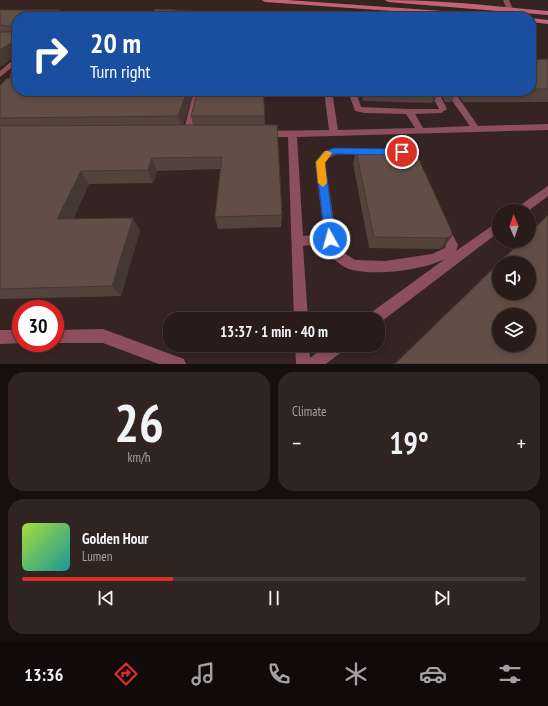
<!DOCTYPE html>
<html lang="en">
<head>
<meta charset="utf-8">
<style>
	body { margin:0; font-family:"PT Sans Narrow",sans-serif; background:#302423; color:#f1f3f6; height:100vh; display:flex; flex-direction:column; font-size:15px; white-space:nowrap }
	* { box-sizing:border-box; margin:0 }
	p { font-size:13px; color:#a5a1a2 }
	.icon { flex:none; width:22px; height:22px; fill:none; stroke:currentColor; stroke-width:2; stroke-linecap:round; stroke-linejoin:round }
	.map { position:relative; height:364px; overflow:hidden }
	.sheet { display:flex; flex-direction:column; gap:8px; padding:8px; background:#160f0e; flex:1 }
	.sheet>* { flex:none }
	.guide { position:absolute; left:12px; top:12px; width:524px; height:84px; border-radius:16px; box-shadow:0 2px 6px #0003,0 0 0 1px #443939; background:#1a4fa0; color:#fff; overflow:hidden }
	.needle { width:26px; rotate:358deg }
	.tools { position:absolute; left:492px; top:204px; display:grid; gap:8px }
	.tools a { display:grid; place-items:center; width:44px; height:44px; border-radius:50%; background:#281b1a; box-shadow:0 2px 6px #0003,0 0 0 1px #443939; font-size:20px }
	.speed { position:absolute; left:12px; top:300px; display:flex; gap:8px; font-size:20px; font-weight:700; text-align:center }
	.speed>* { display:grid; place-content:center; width:52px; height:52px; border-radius:50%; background:#281b1a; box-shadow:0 2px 6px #0003,0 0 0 1px #443939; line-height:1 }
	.speed .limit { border:6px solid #d22; background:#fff; color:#111 }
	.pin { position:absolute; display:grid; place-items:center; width:34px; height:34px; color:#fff; margin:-17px; border:2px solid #fff; border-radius:50%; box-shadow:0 1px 4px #0007 }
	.me { position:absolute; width:44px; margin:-22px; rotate:353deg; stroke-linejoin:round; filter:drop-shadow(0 0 3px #0008) }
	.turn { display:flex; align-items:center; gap:14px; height:84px; padding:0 12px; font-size:18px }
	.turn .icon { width:52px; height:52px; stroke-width:2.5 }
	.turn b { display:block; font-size:28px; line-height:34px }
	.big { font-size:30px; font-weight:600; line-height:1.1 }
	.sheet .widget { flex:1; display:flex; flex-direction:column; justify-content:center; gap:6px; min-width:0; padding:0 14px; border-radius:16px; background:#302423 }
	.sheet .dial { align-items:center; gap:0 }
	.dial b { font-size:52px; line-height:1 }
	.song { display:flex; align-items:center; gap:12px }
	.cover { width:48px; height:48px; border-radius:6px; background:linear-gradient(135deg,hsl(80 70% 55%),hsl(180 70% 35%)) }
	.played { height:4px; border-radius:2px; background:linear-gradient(90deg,#d93025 30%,#443939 30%) }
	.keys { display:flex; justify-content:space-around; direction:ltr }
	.heat { display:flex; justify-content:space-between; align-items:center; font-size:22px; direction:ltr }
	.sheet .tiles { flex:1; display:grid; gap:8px; grid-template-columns:1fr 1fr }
	.widget:last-child { grid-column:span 2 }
	.trip { position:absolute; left:163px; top:312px; width:222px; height:40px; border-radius:16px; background:#281b1a; box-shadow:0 2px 6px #0003,0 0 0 1px #443939; font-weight:600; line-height:40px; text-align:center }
	.tab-bar { display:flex; height:64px; justify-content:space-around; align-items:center; background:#100b0a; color:#a5a1a2 }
	.tab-bar .icon { width:28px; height:28px }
	.tab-bar .selected { color:#d93025 }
	.tab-bar b { font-size:18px; color:#f1f3f6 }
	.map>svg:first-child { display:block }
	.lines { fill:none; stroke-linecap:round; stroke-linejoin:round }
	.street { fill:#8c4f5e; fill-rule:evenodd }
	.secondary { fill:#c3627b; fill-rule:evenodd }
	.wall { fill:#54433c }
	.shaded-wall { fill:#453731 }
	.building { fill:#624e46; stroke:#453731; fill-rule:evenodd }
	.route { fill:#1a73e8; stroke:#114b97 }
	.slow { fill:#f59e0b }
</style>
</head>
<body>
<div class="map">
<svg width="548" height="364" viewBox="0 0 548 364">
	<rect width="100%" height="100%" fill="#362422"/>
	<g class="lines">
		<g class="street">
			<path d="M503,0H509L516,17H510Z"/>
			<path d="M17,59V63L0,77V71L13,60Z"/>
			<path d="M194,91H202L191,133L187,136L183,133Z"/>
			<path d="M324,91H332L338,130L415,128L406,114L365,113L355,111L348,91H356L361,107L409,109H439L430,91H438L447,109L441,113L415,114L423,128L470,126L451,99L455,97H458L478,126L548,124V130L297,137L303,236L324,234L315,162L323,152L334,148H368L373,151C364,162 338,145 325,162L338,249L355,260L385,261L432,254L445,248L446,245L438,229L440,226L444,224L448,226L458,245L456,251L499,221V232L378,324V319H367L369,314L445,259C423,270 376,276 353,270C344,269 336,260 329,256L325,244L303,246L308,319H294L288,137H264L260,134L264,131L329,130Z"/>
			<path d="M548,186V196L528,211H515L516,208Z"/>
			<path d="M103,329L184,359L186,364H159L103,343H52H55V330Z"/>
			<path d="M0,330H21V343H24L0,344Z"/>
			<path d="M295,345H309L310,358L327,345H346L344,350L326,364H296Z"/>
		</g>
		<g class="secondary">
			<path d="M262,0H287L500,15L503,17H477L265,2Z"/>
			<path d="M385,0C440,0 494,6 548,11V15L388,2Z"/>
			<path d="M531,18L548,20V24L531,22Z"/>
		</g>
	</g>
	<g class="wall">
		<path d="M0,10H60L64,17H17V55L0,67Z"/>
		<path d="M548,59V102H463L459,96H455L451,102H445L440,91H531V60Z"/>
		<path d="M0,86L194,91L183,125H193L191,116L263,91L265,125L282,215L281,227L218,229L215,217L220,169L157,171L153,183L89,184L73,219L140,230L121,296L0,299Z"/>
		<path d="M361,91H439L434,102L431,103L363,101Z"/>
		<path d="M356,151L452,236L444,247L439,249L369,248L353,163Z"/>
		<path d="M548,215V364H394L521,241H529V233Z"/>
	</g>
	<g class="shaded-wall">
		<path d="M60,10L64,17H50Z"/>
		<path d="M212,12L213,17H209Z"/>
		<path d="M17,39V55L0,67V50Z"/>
		<path d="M187,91H194L182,129L178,116Z"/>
		<path d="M437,91H439L434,102L431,103Z"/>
		<path d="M152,158L157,171L153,183L148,170Z"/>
		<path d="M81,171L89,184L68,231L57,219Z"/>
		<path d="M133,218L140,230L121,296L112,286Z"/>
		<path d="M452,236L444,247L439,249L447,238Z"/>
	</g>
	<g class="building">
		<path d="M156,9L212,12L209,17H129L135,11L153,12Z"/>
		<path d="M0,10H60L50,17H17V39L0,50V32H10L12,31L11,26L0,25Z"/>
		<path d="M548,59V89H531V60Z"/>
		<path d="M17,66V91H187L178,116L0,118V86L6,79L10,78V74Z"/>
		<path d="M198,91H263L265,116H191Z"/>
		<path d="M184,125H277L282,215L215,217L222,157L152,158L148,170L81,171L57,219L133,218L112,286L0,289V126Z"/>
		<path d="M356,151H415L451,230L452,236L447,238L374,237Z"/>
		<path d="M548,215V364H395L522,241H529V234ZM499,263H529V293H499ZM499,315H529V345H499Z"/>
	</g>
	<path class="route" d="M334,148L402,149L406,152L402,155L335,154L329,156L325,163L335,239L334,242L330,244L326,242L325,239L316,162L324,152Z"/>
	<path class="slow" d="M325,151H328L332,153L325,163L327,183L323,187L318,183L316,162Z"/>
</svg>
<div class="tools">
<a><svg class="needle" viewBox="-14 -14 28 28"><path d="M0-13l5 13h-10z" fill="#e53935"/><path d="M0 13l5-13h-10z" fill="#a5a1a2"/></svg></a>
<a><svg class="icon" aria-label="sound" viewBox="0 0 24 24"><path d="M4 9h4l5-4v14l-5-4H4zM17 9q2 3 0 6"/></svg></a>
<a><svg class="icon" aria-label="layers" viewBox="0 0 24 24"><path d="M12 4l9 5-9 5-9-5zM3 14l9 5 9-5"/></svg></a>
</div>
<div class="speed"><div class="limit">30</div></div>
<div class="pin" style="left:402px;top:152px;background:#d93025"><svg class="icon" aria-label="arrive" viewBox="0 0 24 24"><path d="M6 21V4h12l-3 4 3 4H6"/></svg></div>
<svg class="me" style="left:330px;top:239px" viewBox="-20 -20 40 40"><circle r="17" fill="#1a73e8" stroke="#fff" stroke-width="3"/><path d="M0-11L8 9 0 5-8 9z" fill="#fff"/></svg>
<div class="trip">13:37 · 1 min · 40 m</div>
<div class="guide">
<div class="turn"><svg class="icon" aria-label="right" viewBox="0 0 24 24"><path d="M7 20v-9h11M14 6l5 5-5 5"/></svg><div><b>20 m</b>Turn right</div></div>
</div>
</div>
<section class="sheet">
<div class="tiles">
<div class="widget dial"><b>26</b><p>km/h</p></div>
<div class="widget"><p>Climate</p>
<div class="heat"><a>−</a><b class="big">19°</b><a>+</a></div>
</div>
<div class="widget">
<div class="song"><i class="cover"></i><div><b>Golden Hour</b><p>Lumen</p></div></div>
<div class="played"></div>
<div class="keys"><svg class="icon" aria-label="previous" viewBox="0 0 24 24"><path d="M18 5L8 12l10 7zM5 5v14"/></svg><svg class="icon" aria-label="pause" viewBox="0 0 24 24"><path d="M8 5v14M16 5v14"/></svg><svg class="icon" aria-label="next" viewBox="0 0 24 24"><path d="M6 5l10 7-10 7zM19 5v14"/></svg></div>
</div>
</div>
</section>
<nav class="tab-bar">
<b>13:36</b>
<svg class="icon selected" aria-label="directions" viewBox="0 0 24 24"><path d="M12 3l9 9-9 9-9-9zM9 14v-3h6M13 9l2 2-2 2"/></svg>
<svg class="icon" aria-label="music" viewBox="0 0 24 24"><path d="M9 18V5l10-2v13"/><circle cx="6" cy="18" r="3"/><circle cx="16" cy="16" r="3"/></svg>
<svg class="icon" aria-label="phone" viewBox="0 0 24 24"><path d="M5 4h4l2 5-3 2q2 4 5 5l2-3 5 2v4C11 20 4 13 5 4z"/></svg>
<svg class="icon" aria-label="climate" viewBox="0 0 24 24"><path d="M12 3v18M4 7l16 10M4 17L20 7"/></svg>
<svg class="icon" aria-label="car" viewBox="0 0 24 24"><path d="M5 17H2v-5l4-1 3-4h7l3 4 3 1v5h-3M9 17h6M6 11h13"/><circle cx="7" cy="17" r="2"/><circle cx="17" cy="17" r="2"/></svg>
<svg class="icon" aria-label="filters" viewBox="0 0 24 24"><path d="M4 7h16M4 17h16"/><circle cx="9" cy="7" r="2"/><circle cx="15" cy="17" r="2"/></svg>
</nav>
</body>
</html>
